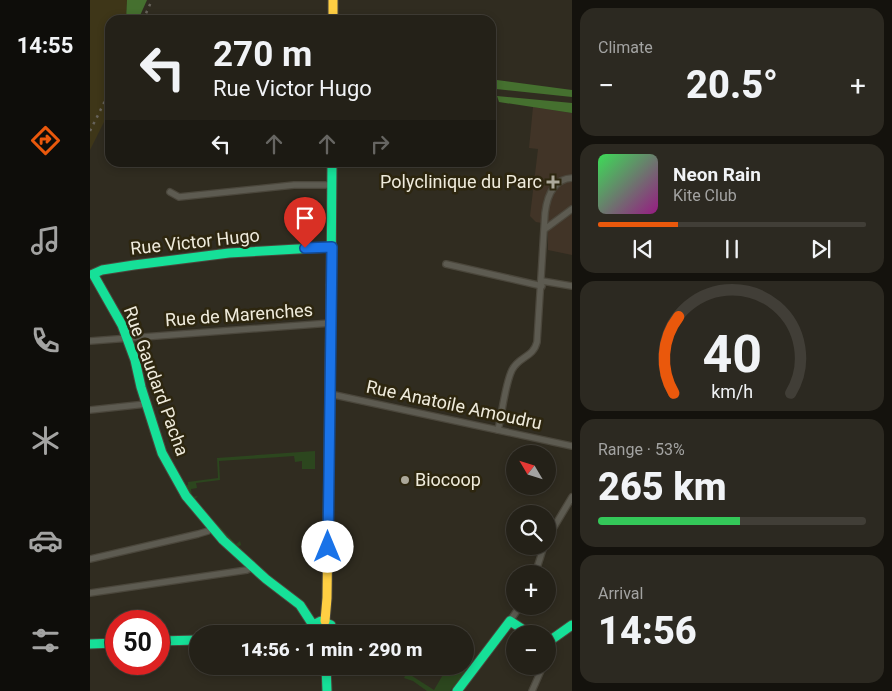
<!DOCTYPE html>
<html lang="en">
<head>
<meta charset="utf-8">
<style>
	body { margin:0; font-family:Roboto,sans-serif; background:#2c2921; color:#f1f3f6; height:100vh; display:flex; flex-direction:column; font-size:19px; white-space:nowrap }
	* { box-sizing:border-box; margin:0 }
	p { font-size:16px; color:#a3a3a2 }
	.icon { flex:none; width:28px; height:28px; fill:none; stroke:currentColor; stroke-width:2; stroke-linecap:round; stroke-linejoin:round }
	.map { position:relative; flex:1; overflow:hidden }
	.drawer { display:flex; flex-direction:column; gap:8px; padding:8px; background:#14120d; width:320px }
	.drawer>* { flex:none }
	.hud { position:absolute; left:15px; top:15px; width:391px; height:152px; border-radius:15px; box-shadow:0 2px 8px #0003,0 0 0 1px #413e37; background:#242118; color:#f1f3f6; overflow:hidden }
	.needle { width:32px; rotate:308deg }
	.fabs { position:absolute; left:416px; top:445px; display:grid; gap:10px }
	.fabs a { display:grid; place-items:center; width:50px; height:50px; border-radius:50%; background:#242118; box-shadow:0 2px 8px #0003,0 0 0 1px #413e37; font-size:25px }
	.speed { position:absolute; left:15px; top:610px; display:flex; gap:10px; font-size:25px; font-weight:700; text-align:center }
	.speed>* { display:grid; place-content:center; width:65px; height:65px; border-radius:50%; background:#242118; box-shadow:0 2px 8px #0003,0 0 0 1px #413e37; line-height:1 }
	.speed .limit { border:8px solid #d22; background:#fff; color:#111 }
	.pin { position:absolute; display:grid; place-items:center; width:42px; height:42px; color:#fff; margin:-51px -21px; border-radius:50% 50% 50% 0; rotate:-45deg; box-shadow:0 0 5px #0007 }
	.pin .icon { rotate:45deg }
	.me { position:absolute; width:55px; margin:-28px; rotate:0deg; stroke-linejoin:round; filter:drop-shadow(0 0 4px #0008) }
	.turn { display:flex; align-items:center; gap:18px; height:105px; padding:0 25px; font-size:22px }
	.turn .icon { width:65px; height:65px; stroke-width:2.5 }
	.turn b { display:block; font-size:35px; line-height:42px }
	.lanes { display:flex; align-items:center; height:48px; padding:0 25px; background:#0003; justify-content:center; gap:25px; direction:ltr }
	.lanes .off { opacity:.35 }
	.big { font-size:38px; font-weight:800; line-height:1.1 }
	.drawer .widget { flex:1; display:flex; flex-direction:column; justify-content:center; gap:8px; min-width:0; padding:0 18px; border-radius:15px; background:#2c2921 }
	.drawer .dial { align-items:center; gap:0 }
	.dial svg { height:130px; overflow:visible; fill:none; stroke:#413e37; stroke-width:7; stroke-linecap:round; text-anchor:middle }
	.dial text { fill:#f1f3f6; stroke:none }
	.song { display:flex; align-items:center; gap:15px }
	.cover { width:60px; height:60px; border-radius:8px; background:linear-gradient(135deg,hsl(130 70% 55%),hsl(310 70% 35%)) }
	.played { height:5px; border-radius:2px; background:linear-gradient(90deg,#ea580c 30%,#413e37 30%) }
	.keys { display:flex; justify-content:space-around; direction:ltr }
	.heat { display:flex; justify-content:space-between; align-items:center; font-size:28px; direction:ltr }
	.charge { height:8px; border-radius:4px; background:linear-gradient(90deg,#34c759 53%,#413e37 0) }
	.trip { position:absolute; left:99px; top:625px; width:285px; height:50px; border-radius:25px; background:#242118; box-shadow:0 2px 8px #0003,0 0 0 1px #413e37; font-weight:800; line-height:50px; text-align:center }
	main { display:flex; flex:1; min-height:0 }
	.menu { display:flex; flex-direction:column; width:90px; justify-content:space-around; align-items:center; background:#0e0d0a; color:#a3a3a2 }
	.menu .icon { width:35px; height:35px }
	.menu .selected { color:#ea580c }
	.menu b { font-size:22px; color:#f1f3f6 }
	.map>svg:first-child { display:block }
	.built { fill:#3e3618 }
	.medical { fill:#413427 }
	.green { fill:#2c461e }
	.forest { fill:#45702f }
	.lines { fill:none; stroke-linecap:round; stroke-linejoin:round }
	.street-casing { stroke:#4b473c; stroke-width:8 }
	.fast-casing { stroke:#4b473c; stroke-width:11 }
	.slow-casing { stroke:#4b473c; stroke-width:11 }
	.street { stroke:#5d5b51; stroke-width:5.5 }
	.fast { stroke:#16e098; stroke-width:9 }
	.slow { stroke:#ffcf43; stroke-width:9 }
	.rail { stroke:#67635b; stroke-width:2.5; stroke-dasharray:2.5 5; stroke-linecap:butt }
	.route-casing { stroke:#114b97; stroke-width:12 }
	.route { stroke:#1a73e8; stroke-width:9 }
	.poi-dot { fill:#aca89a; stroke:#2d260f; stroke-width:2 }
	.labels { text-anchor:middle; stroke-width:5; stroke-linejoin:round; paint-order:stroke }
	.poi-label { font-size:18px; fill:#efebdc; stroke:#2d260f; text-anchor:end }
	.street-label { font-size:18px; fill:#efebdc; stroke:#2d260f }
</style>
</head>
<body>
<main>
<nav class="menu">
<b>14:55</b>
<svg class="icon selected" aria-label="directions" viewBox="0 0 24 24"><path d="M12 3l9 9-9 9-9-9zM9 14v-3h6M13 9l2 2-2 2"/></svg>
<svg class="icon" aria-label="music" viewBox="0 0 24 24"><path d="M9 18V5l10-2v13"/><circle cx="6" cy="18" r="3"/><circle cx="16" cy="16" r="3"/></svg>
<svg class="icon" aria-label="phone" viewBox="0 0 24 24"><path d="M5 4h4l2 5-3 2q2 4 5 5l2-3 5 2v4C11 20 4 13 5 4z"/></svg>
<svg class="icon" aria-label="climate" viewBox="0 0 24 24"><path d="M12 3v18M4 7l16 10M4 17L20 7"/></svg>
<svg class="icon" aria-label="car" viewBox="0 0 24 24"><path d="M5 17H2v-5l4-1 3-4h7l3 4 3 1v5h-3M9 17h6M6 11h13"/><circle cx="7" cy="17" r="2"/><circle cx="17" cy="17" r="2"/></svg>
<svg class="icon" aria-label="filters" viewBox="0 0 24 24"><path d="M4 7h16M4 17h16"/><circle cx="9" cy="7" r="2"/><circle cx="15" cy="17" r="2"/></svg>
</nav>
<div class="map">
<svg width="482" height="691" viewBox="0 0 482 691">
	<rect width="100%" height="100%" fill="#302c20"/>
	<path class="built" d="M0,0H37L36,20H20V110L0,150Z"/>
	<path class="medical" d="M443,107L482,113V255L458,250V224L446,222L440,216L448,149L439,148Z"/>
	<g class="green">
		<path d="M225,451V469H212V461L205,462L204,456L129,461L130,480L106,483L107,488L101,489L102,497L108,496L104,500L146,544L150,541L151,545L146,548L105,505L94,486L98,485V482L128,478L127,458Z"/>
		<path d="M358,666C365,666 372,666 376,672L360,691H337L323,681L314,678L315,676L319,674L344,690Z"/>
	</g>
	<g class="forest">
		<path d="M37,0H57L48,20H36Z"/>
		<path d="M407,80L482,90V97L406,89Z"/>
		<path d="M407,96L482,103V113L409,102Z"/>
	</g>
	<g class="lines">
		<g class="street-casing">
			<g id="street">
				<path d="M80,192L89,197L204,185H242"/>
				<path d="M455,229L482,209"/>
				<path d="M356,264L452,286"/>
				<path d="M452,281L482,286"/>
				<path d="M0,341L241,323"/>
				<path d="M240,394L482,446"/>
				<path d="M0,410L56,404"/>
				<path d="M408,430C412,414 415,384 422,370C429,356 443,358 447,342L455,213C457,197 463,179 482,178"/>
				<path d="M458,537L482,497"/>
				<path d="M0,559L108,534L118,531L121,528"/>
				<path d="M445,574L454,546"/>
				<path d="M0,593L157,570L162,567"/>
				<path d="M420,621L430,606"/>
				<path d="M458,652L459,646L458,642"/>
				<path d="M442,691L453,666"/>
			</g>
		</g>
		<g class="fast-casing">
			<g id="fast">
				<path d="M241,285L242,162"/>
				<path d="M223,625L210,605L176,579L133,540L96,496L72,453L51,387L45,360L32,325L3,274L12,270L44,265L139,253L242,247"/>
				<path d="M222,634L223,625L231,621L241,625L243,634"/>
				<path d="M69,641L108,640"/>
				<path d="M458,642L482,625"/>
				<path d="M0,644L26,643"/>
				<path d="M236,666L237,691"/>
				<path d="M367,691L420,621L440,634"/>
			</g>
		</g>
		<g class="slow-casing">
			<g id="slow">
				<path d="M243,0V20"/>
				<path d="M235,621L237,598L241,285"/>
			</g>
		</g>
		<use href="#street" class="street"/>
		<use href="#fast" class="fast"/>
		<use href="#slow" class="slow"/>
		<g class="rail">
			<path d="M53,20L62,0"/>
			<path d="M0,131L20,91"/>
		</g>
	</g>
	<g class="lines">
		<g class="route-casing">
			<path id="route" d="M215,248L242,247L238,547"/>
		</g>
		<use href="#route" class="route"/>
	</g>
	<g class="poi-dot">
		<path d="M460.5 174.5h5v5h5v5h-5v5h-5v-5h-5v-5h5z"/>
		<circle cx="315" cy="480" r="5"/>
	</g>
	<g class="labels">
		<g class="poi-label">
			<text x="452" y="188">Polyclinique du Parc</text>
			<text x="325" y="486" text-anchor="start">Biocoop</text>
		</g>
		<g class="street-label">
			<text transform="translate(105 242) rotate(-6)" y="6">Rue Victor Hugo</text>
			<text transform="translate(149 315) rotate(-4)" y="6">Rue de Marenches</text>
			<text transform="translate(66 381) rotate(70)" y="6">Rue Gaudard Pacha</text>
			<text transform="translate(364 405) rotate(12)" y="6">Rue Anatoile Amoudru</text>
		</g>
	</g>
</svg>
<div class="fabs">
<a><svg class="needle" viewBox="-14 -14 28 28"><path d="M0-13l5 13h-10z" fill="#e53935"/><path d="M0 13l5-13h-10z" fill="#a3a3a2"/></svg></a>
<a><svg class="icon" aria-label="search" viewBox="0 0 24 24"><circle cx="10" cy="10" r="6"/><path d="M15 15l6 6"/></svg></a>
<a>+</a>
<a>−</a>
</div>
<div class="speed"><div class="limit">50</div></div>
<div class="pin" style="left:215px;top:248px;background:#d93025"><svg class="icon" aria-label="arrive" viewBox="0 0 24 24"><path d="M6 21V4h12l-3 4 3 4H6"/></svg></div>
<svg class="me" style="left:238px;top:547px" viewBox="-20 -20 40 40"><circle r="19" fill="#fff"/><path d="M0-13L10 11 0 6-10 11z" fill="#1a73e8"/></svg>
<div class="trip">14:56 · 1 min · 290 m</div>
<div class="hud">
<div class="turn"><svg class="icon" aria-label="left" viewBox="0 0 24 24"><path d="M17 20v-9H6M10 6l-5 5 5 5"/></svg><div><b>270 m</b>Rue Victor Hugo</div></div>
<div class="lanes"><svg class="icon" aria-label="left" viewBox="0 0 24 24"><path d="M17 20v-9H6M10 6l-5 5 5 5"/></svg><svg class="icon off" aria-label="ahead" viewBox="0 0 24 24"><path d="M12 20V5M6 11l6-6 6 6"/></svg><svg class="icon off" aria-label="ahead" viewBox="0 0 24 24"><path d="M12 20V5M6 11l6-6 6 6"/></svg><svg class="icon off" aria-label="right" viewBox="0 0 24 24"><path d="M7 20v-9h11M14 6l5 5-5 5"/></svg></div>
</div>
</div>
<section class="drawer">
<div class="widget"><p>Climate</p>
<div class="heat"><a>−</a><b class="big">20.5°</b><a>+</a></div>
</div>
<div class="widget">
<div class="song"><i class="cover"></i><div><b>Neon Rain</b><p>Kite Club</p></div></div>
<div class="played"></div>
<div class="keys"><svg class="icon" aria-label="previous" viewBox="0 0 24 24"><path d="M18 5L8 12l10 7zM5 5v14"/></svg><svg class="icon" aria-label="pause" viewBox="0 0 24 24"><path d="M8 5v14M16 5v14"/></svg><svg class="icon" aria-label="next" viewBox="0 0 24 24"><path d="M6 5l10 7-10 7zM19 5v14"/></svg></div>
</div>
<div class="widget dial"><svg viewBox="0 0 100 80">
<path d="M14 69A42 42 0 1 1 86 69"/>
<path d="M14 69A42 42 0 0 1 17 22" stroke="#ea580c"/>
<text x="50" y="56" font-size="32" font-weight="700">40</text>
<text x="50" y="72" font-size="11">km/h</text>
</svg></div>
<div class="widget"><p>Range · 53%</p><b class="big">265 km</b><div class="charge"></div></div>
<div class="widget"><p>Arrival</p><b class="big">14:56</b></div>
</section>
</main>
</body>
</html>
